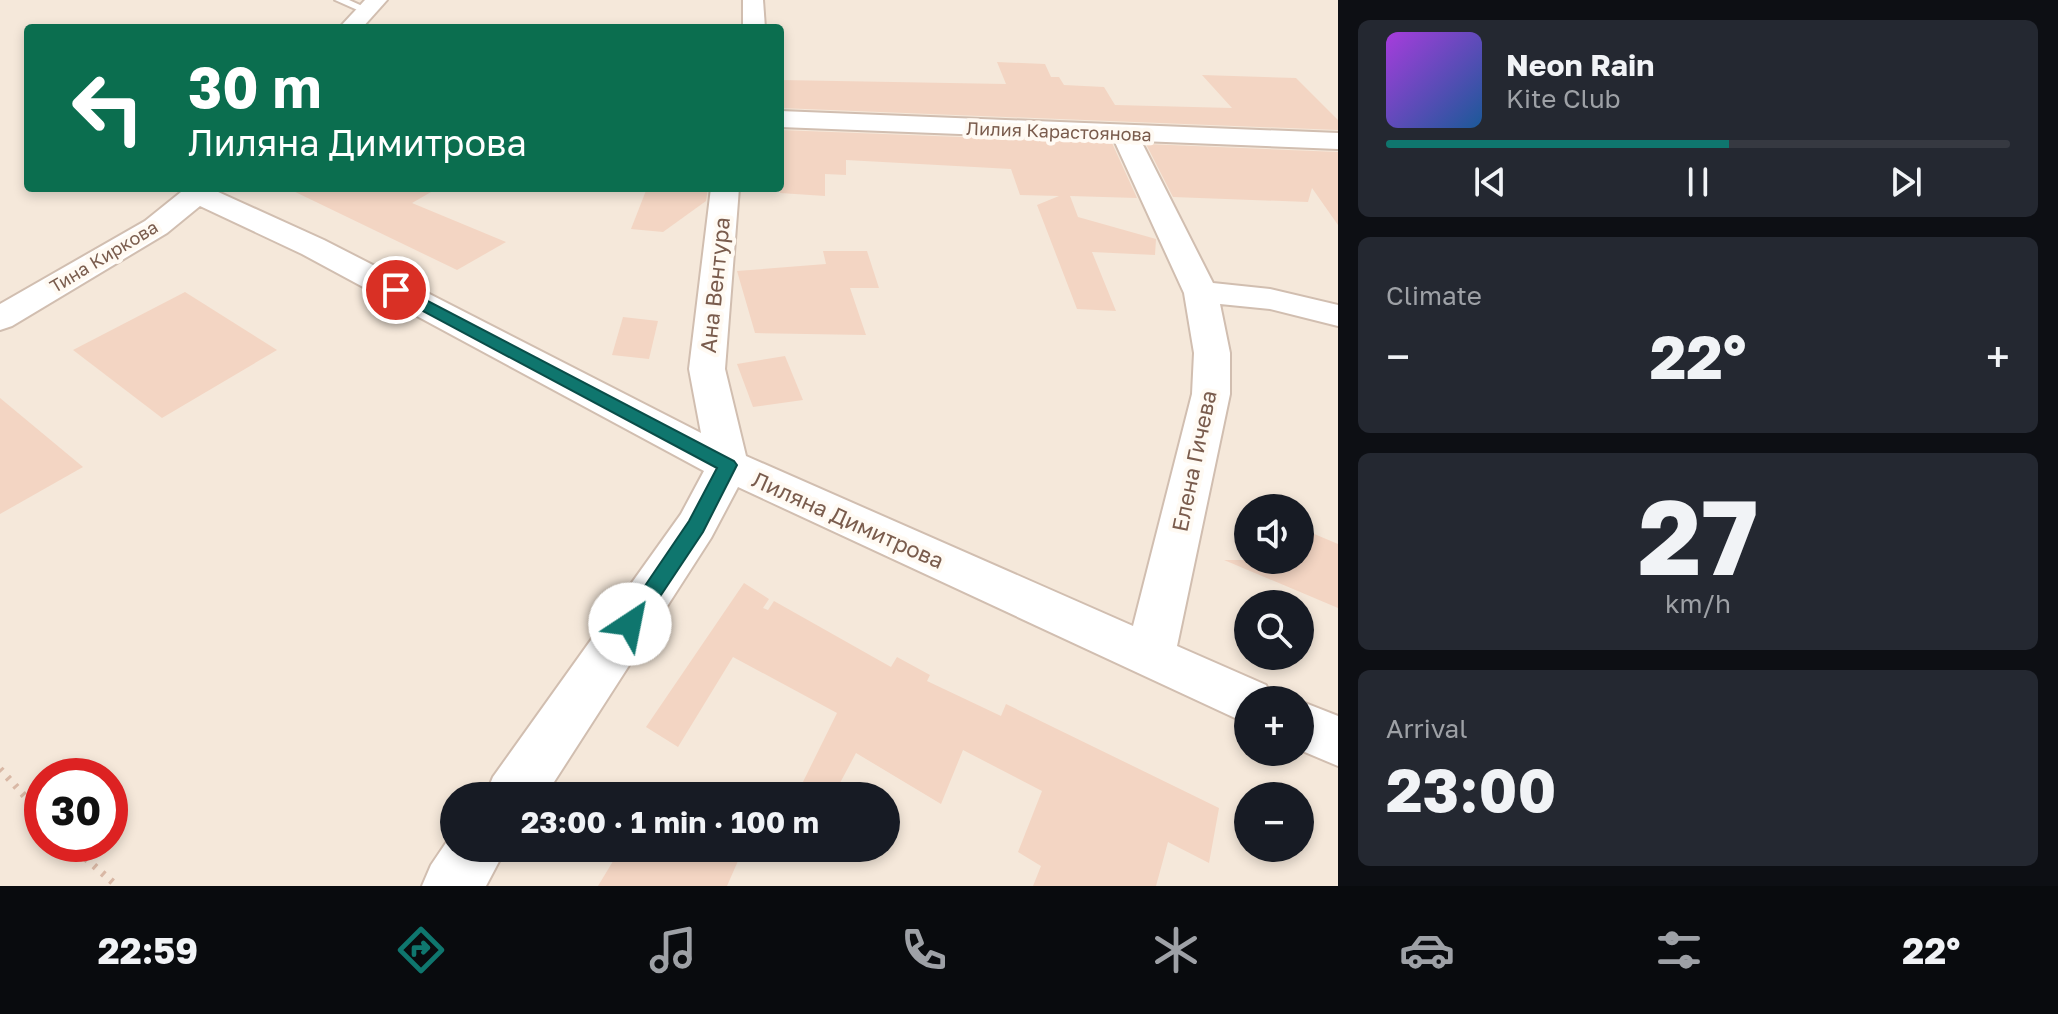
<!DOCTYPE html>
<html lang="en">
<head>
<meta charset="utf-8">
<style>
	body { margin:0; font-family:"Golos Text",sans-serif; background:#242831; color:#f1f3f6; height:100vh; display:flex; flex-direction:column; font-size:30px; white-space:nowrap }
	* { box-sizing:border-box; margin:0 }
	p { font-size:26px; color:#9ea1a6 }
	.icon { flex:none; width:44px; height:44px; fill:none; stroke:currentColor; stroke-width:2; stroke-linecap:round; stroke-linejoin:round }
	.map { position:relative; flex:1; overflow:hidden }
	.panel { display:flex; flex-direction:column; gap:20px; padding:20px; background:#0d0f14; width:720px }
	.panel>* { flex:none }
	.top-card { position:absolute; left:24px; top:24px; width:760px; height:168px; border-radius:8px; box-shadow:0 4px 12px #0003; background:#0b6e4f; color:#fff; overflow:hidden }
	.buttons { position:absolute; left:1234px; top:494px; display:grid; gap:16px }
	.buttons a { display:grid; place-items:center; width:80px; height:80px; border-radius:50%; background:#171b24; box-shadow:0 4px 12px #0003; font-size:40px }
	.speed { position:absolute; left:24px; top:758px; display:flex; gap:16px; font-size:40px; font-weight:700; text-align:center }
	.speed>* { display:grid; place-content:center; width:104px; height:104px; border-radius:50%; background:#171b24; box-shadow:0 4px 12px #0003; line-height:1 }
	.speed .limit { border:12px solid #d22; background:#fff; color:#111 }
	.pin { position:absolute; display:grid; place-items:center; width:68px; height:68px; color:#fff; margin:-34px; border:4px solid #fff; border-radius:50%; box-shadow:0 2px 8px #0007 }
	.me { position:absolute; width:88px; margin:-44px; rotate:34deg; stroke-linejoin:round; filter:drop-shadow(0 0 6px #0008) }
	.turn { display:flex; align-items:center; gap:28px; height:168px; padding:0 32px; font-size:36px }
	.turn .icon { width:104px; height:104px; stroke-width:2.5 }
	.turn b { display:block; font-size:56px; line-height:68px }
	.big { font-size:60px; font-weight:700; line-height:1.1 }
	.panel .widget { flex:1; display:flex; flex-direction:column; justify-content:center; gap:12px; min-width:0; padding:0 28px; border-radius:12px; background:#242831 }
	.panel .dial { align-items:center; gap:0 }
	.dial b { font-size:104px; line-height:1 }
	.song { display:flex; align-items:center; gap:24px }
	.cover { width:96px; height:96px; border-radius:12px; background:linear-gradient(135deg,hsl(280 70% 55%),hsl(210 70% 35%)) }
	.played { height:8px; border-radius:4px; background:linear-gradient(90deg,#0f766e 55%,#363941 55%) }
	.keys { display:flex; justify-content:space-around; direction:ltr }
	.heat { display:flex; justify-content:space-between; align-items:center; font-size:44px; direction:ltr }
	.trip { position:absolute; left:440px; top:782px; width:460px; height:80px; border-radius:40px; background:#171b24; box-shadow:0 4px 12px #0003; font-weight:700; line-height:80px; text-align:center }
	.dock { display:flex; height:128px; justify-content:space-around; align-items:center; background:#090b0e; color:#9ea1a6 }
	.dock .icon { width:56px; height:56px }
	.dock .on { color:#0f766e }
	.dock b { font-size:36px; color:#f1f3f6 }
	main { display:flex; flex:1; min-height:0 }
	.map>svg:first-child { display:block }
	.residential { fill:#f5e8da; fill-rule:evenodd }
	.building { fill:#f3d5c3 }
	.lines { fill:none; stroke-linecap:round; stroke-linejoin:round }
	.lane-casing { stroke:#d1beb0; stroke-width:4 }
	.street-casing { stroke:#d1beb0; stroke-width:4 }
	.path { stroke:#d9b8a5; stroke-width:7; stroke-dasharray:3 8; stroke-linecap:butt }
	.lane { fill:#fff; fill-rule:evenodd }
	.street { fill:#fff; fill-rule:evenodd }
	.route { fill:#0f766e; stroke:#0a4d48; stroke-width:2 }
	.labels { text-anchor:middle; stroke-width:8; stroke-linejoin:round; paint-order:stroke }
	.far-street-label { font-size:18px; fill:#7a5c4d; stroke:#fffaf3 }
	.street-label { font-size:22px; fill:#7a5c4d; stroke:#fffaf3 }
</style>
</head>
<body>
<main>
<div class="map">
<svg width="1338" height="886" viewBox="0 0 1338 886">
	<rect width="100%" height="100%" fill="#fdf6ec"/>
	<path class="residential" d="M0,0H1338V886H0ZM28,28H780V188H28ZM1248,508H1300V560H1248ZM1248,604H1300V656H1248ZM1248,700H1300V752H1248ZM42,776H110V844H42ZM454,796H886V848H454ZM1248,796H1300V848H1248Z"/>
	<g class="building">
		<path d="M997,62L1045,64L1051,77H1059L1064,85L1104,87L1115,105L1232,108L1202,75L1296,78L1338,120V130L780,108V80L1006,84Z"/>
		<path d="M780,130L1112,143L1137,198L1070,196L1078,217L1156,239L1155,255L1092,252L1116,311L1077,309L1037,205L1059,196L1020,195L1011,169L846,160V175L825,174V196L780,193Z"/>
		<path d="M1146,144L1338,152V225L1312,188L1308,202L1173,197Z"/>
		<path d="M287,188H438L412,203L506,242L457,270Z"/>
		<path d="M647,188H708L706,201L663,232L631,229Z"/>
		<path d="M823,251H867L879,288H850L866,335L755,333L737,271L826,264Z"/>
		<path d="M185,292L277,350L162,418L73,350Z"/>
		<path d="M623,317L658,321L649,359L612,355Z"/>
		<path d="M785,356L803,400L753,407L737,364Z"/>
		<path d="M0,398L83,467L0,514Z"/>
		<path d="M1300,528L1338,544V608L1224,560H1300Z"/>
		<path d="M744,583L769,599L763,608L768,610L774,601L891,667L897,657L930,675L927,681L1001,716L1006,704L1219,808L1209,863L1168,842L1156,886H1033L1041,866L1018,852L1042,791L963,750L941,804L856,753L833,796H796L837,713L733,657L678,747L646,727Z"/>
		<path d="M609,848H731L741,854L727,886H598L618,853Z"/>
	</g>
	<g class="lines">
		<g class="lane-casing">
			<path id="lane" d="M335,0H349L371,10L362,12Z"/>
		</g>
		<g class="street-casing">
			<g id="street">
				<path d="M365,0H387L362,28H339Z"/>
				<path d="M743,0H763L765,28H743Z"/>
				<path d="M780,111L1338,133V149L1141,141L1213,283L1270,289L1338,305V326L1270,309L1220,304L1230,353V394L1177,646L1266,685L1273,700H1248V724L738,487L711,538L545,796H485L493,777L681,514L704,471L302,254L200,206L167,233L12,326L0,330V304L145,221L186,188H218L216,191L324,240L701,433L689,369L711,188H739L725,369L746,456L1133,626L1192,394L1194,353L1184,293L1114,140L780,127Z"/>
				<path d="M1300,701L1338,716V766L1300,750Z"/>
				<path d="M454,831V848H506L486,886H422L431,865Z"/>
			</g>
		</g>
		<g class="path">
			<path d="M0,769L42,815"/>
			<path d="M69,844L117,886"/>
		</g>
		<use href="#lane" class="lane"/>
		<use href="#street" class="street"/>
	</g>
	<path class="route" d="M391,287H401L734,461L737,465L703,532L637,631H622L619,624L689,521L717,468L391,294Z"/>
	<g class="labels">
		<g class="far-street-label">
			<text transform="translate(1059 132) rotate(2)" y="6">Лилия Карастоянова</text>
			<text transform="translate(104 257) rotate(-31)" y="6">Тина Киркова</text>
		</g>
		<g class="street-label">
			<text transform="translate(715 285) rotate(-84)" y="8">Ана Вентура</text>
			<text transform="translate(1194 461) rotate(-78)" y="8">Елена Гичева</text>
			<text transform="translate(848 520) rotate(24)" y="8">Лиляна Димитрова</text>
		</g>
	</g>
</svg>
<div class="buttons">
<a><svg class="icon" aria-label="sound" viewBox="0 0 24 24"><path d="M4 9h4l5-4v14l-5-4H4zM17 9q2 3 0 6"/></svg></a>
<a><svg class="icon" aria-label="search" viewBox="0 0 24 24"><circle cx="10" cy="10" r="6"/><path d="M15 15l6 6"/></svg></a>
<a>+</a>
<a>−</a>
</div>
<div class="speed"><div class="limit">30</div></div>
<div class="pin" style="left:396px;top:290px;background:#d93025"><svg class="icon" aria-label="arrive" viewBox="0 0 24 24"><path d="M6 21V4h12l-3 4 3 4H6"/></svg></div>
<svg class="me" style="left:630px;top:624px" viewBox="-20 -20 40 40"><circle r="19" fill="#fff"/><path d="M0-13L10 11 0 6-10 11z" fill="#0f766e"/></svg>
<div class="trip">23:00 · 1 min · 100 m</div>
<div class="top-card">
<div class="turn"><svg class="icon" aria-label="left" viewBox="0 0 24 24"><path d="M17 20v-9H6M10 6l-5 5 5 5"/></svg><div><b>30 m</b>Лиляна Димитрова</div></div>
</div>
</div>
<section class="panel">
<div class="widget">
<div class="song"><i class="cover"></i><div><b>Neon Rain</b><p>Kite Club</p></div></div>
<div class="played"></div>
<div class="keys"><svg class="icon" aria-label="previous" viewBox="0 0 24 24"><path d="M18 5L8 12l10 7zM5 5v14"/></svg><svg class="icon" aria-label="pause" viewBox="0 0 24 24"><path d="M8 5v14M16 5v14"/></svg><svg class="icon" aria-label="next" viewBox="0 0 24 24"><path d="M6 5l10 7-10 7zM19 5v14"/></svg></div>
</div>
<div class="widget"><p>Climate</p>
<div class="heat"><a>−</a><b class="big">22°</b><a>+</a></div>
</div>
<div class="widget dial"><b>27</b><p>km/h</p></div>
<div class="widget"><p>Arrival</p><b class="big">23:00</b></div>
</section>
</main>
<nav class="dock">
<b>22:59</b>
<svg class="icon on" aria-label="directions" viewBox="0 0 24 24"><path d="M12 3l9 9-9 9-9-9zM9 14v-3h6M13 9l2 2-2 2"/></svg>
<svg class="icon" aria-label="music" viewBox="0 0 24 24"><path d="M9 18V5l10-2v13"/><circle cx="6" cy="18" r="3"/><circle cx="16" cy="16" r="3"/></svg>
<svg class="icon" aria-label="phone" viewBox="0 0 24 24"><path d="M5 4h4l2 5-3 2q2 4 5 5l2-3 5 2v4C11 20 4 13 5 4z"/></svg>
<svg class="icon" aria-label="climate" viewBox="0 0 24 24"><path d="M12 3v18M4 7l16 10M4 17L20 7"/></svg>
<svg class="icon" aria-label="car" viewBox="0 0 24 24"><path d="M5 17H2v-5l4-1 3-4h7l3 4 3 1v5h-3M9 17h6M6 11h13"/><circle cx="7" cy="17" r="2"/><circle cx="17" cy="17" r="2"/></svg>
<svg class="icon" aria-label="filters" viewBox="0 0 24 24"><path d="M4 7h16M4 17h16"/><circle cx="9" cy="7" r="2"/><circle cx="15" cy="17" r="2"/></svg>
<b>22°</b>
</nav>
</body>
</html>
